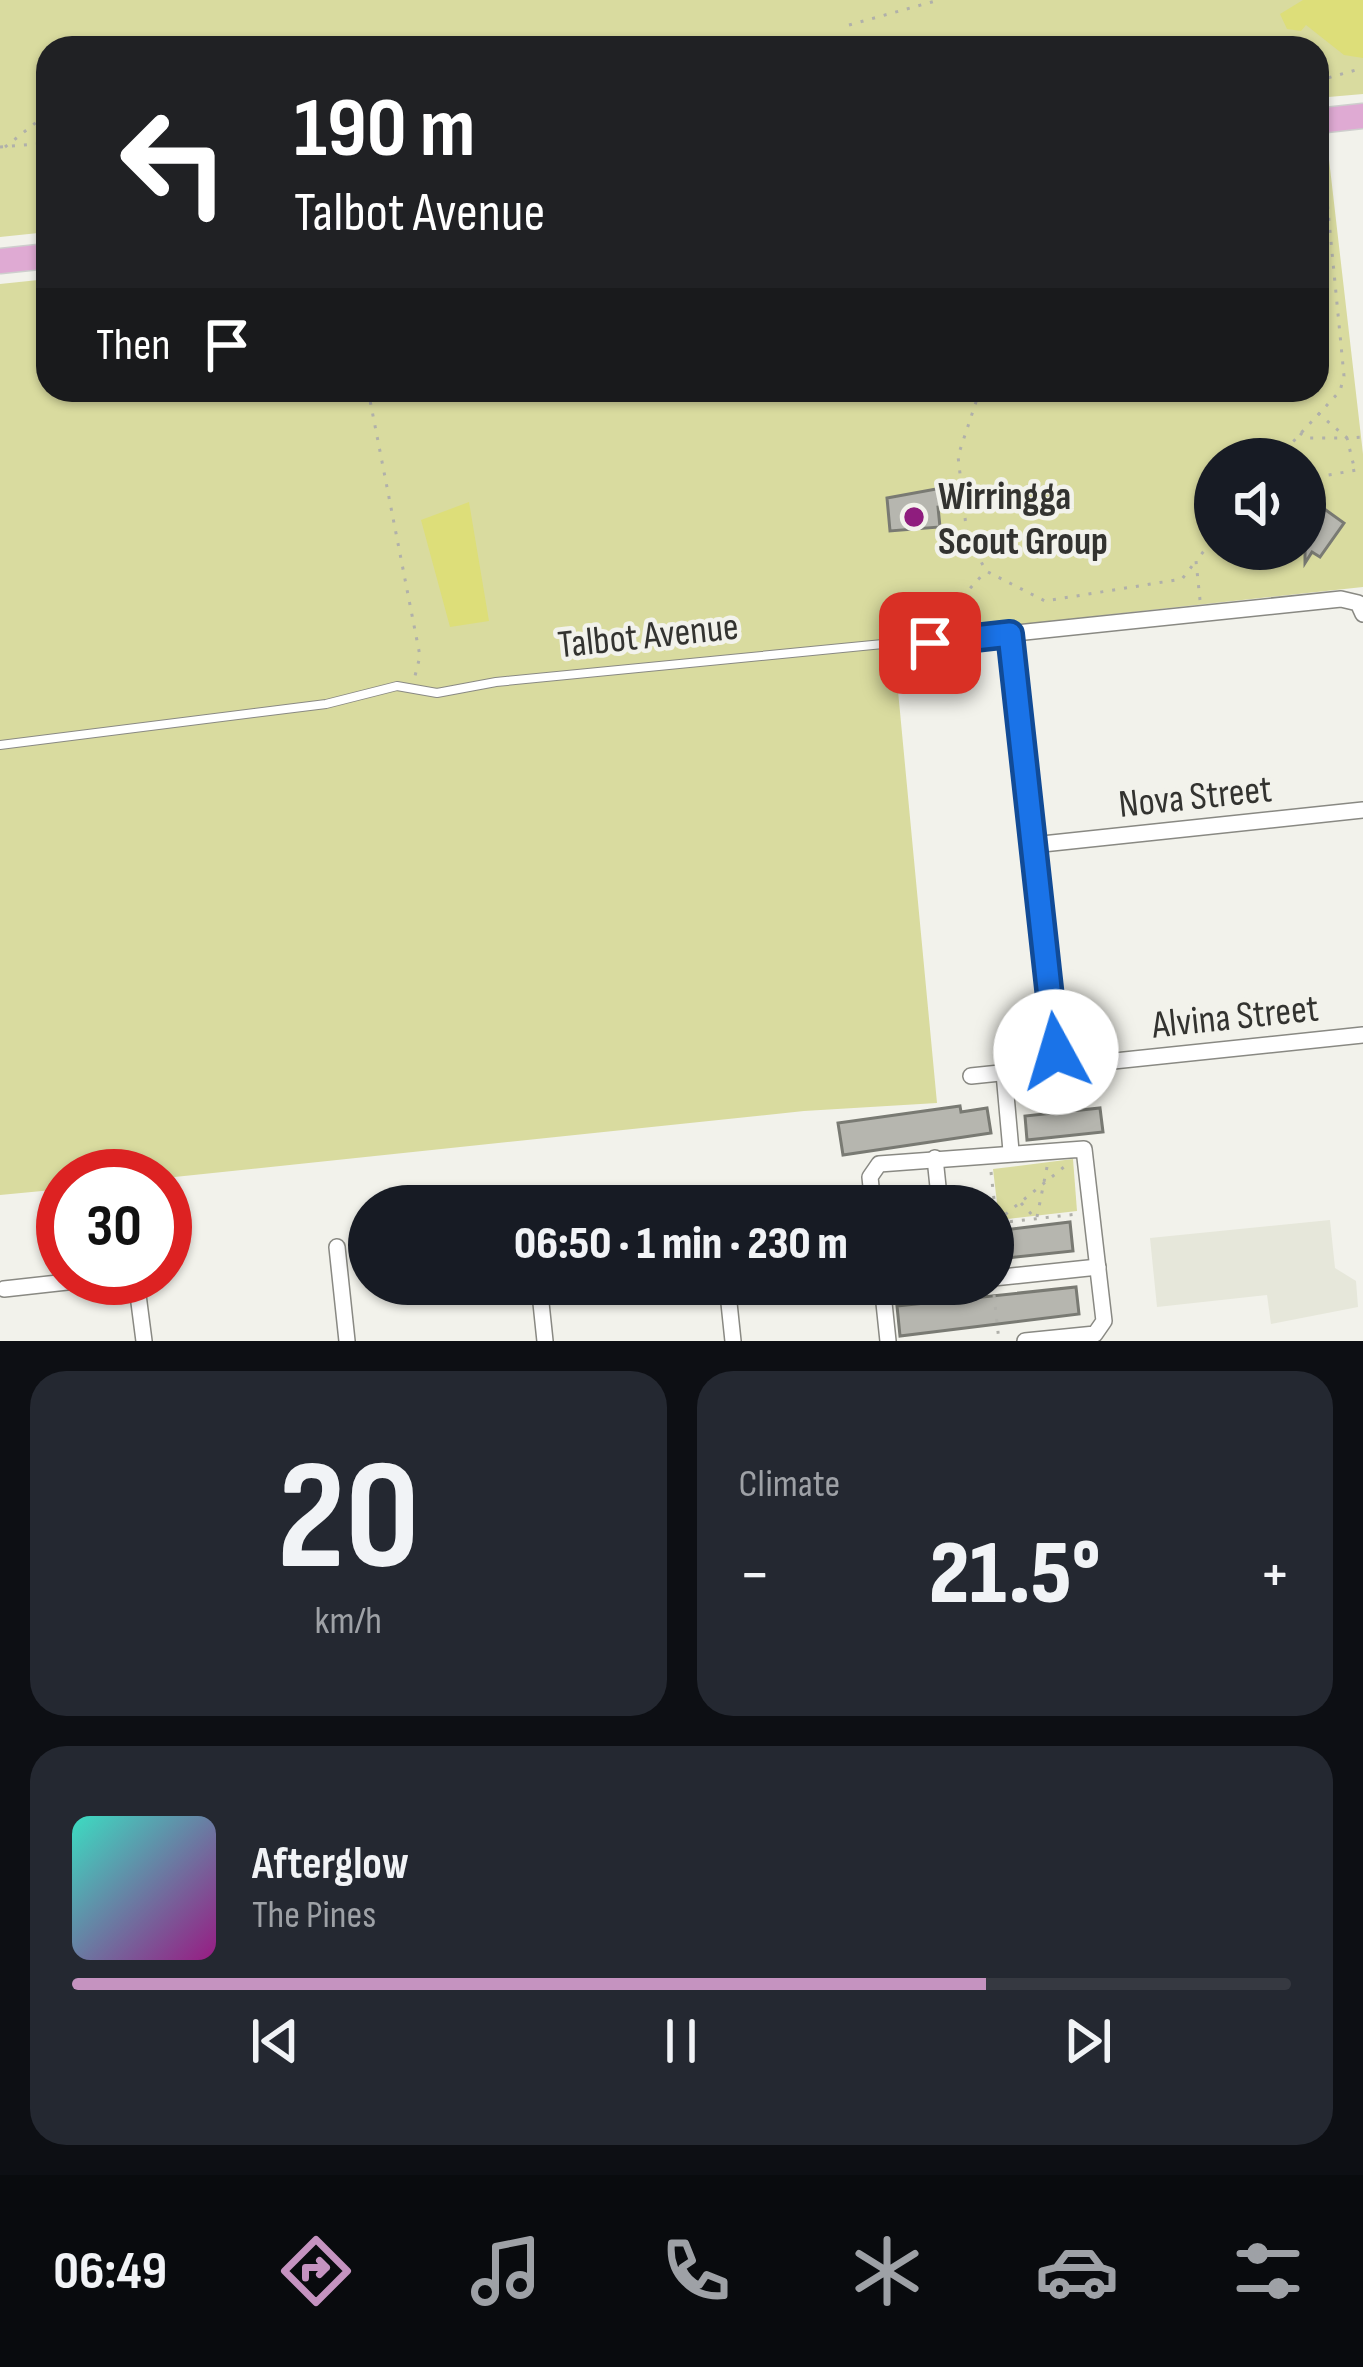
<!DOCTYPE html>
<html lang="en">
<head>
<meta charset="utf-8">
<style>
	body { margin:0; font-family:"Sofia Sans Condensed",sans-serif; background:#242831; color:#f1f3f6; height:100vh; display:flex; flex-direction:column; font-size:45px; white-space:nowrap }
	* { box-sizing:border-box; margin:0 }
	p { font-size:39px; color:#9ea1a6 }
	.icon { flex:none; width:66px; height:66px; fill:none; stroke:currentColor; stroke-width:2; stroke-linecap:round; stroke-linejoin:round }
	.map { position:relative; height:1341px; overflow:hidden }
	.panel { display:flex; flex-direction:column; gap:30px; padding:30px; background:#0d0f14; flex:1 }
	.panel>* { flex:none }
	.hud { position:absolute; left:36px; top:36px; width:1293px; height:366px; border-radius:36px; box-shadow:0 3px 9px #0004; background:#202124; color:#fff; overflow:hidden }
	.tools { position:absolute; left:1194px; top:438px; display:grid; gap:24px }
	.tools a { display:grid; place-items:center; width:132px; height:132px; border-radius:50%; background:#171b24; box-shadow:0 3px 9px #0004; font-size:60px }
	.speed { position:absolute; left:36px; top:1149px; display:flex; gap:24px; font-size:60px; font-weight:700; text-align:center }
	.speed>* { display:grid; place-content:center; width:156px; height:156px; border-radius:50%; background:#171b24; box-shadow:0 3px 9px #0004; line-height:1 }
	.speed .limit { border:18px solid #d22; background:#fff; color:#111 }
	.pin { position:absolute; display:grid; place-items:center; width:102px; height:102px; color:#fff; margin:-51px; border-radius:24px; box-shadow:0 6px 18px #0006 }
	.me { position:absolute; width:132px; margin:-66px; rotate:354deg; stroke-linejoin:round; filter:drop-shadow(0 0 9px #0008) }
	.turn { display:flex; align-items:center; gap:42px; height:252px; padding:0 60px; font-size:54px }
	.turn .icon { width:156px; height:156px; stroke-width:2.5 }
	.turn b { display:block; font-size:84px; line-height:102px }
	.then { display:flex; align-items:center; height:114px; padding:0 60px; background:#0003; gap:24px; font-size:45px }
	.big { font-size:90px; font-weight:800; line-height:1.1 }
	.panel .card { flex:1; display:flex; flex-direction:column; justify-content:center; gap:18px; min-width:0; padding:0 42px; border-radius:36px; background:#242831 }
	.panel .dial { align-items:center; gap:0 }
	.dial b { font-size:156px; line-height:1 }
	.song { display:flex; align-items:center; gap:36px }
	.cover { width:144px; height:144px; border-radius:18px; background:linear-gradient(135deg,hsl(170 70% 55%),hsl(310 70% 35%)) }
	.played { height:12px; border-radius:6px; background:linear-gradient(90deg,#c593c0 75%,#363941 75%) }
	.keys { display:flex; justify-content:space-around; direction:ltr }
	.heat { display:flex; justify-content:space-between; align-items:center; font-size:66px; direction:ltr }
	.panel .tiles { flex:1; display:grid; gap:30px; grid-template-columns:1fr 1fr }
	.card:last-child { grid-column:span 2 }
	.trip { position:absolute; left:348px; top:1185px; width:666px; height:120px; border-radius:60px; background:#171b24; box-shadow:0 3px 9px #0004; font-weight:800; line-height:120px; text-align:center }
	.menu { display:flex; height:192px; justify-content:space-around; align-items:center; background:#090b0e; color:#9ea1a6 }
	.menu .icon { width:84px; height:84px }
	.menu .current { color:#c593c0 }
	.menu b { font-size:54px; color:#f1f3f6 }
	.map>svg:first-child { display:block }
	.built { fill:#e6e7da }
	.green { fill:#d9db9f; fill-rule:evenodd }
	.water { fill:#ddde79 }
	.building { fill:#b6b6af; stroke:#797a73; stroke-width:3 }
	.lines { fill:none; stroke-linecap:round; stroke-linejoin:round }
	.service-casing { stroke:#898983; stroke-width:10 }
	.minor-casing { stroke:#898983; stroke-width:18 }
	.primary-casing { stroke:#cececd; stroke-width:27 }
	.path { stroke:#b0b0aa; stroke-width:3; stroke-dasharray:3 9; stroke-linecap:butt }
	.service { stroke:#fff; stroke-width:8 }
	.minor { stroke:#fff; stroke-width:15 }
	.primary { stroke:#dfaad3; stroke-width:24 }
	.route-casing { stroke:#114b97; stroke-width:30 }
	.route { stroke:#1a73e8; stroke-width:21 }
	.poi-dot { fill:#8f1d7e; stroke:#f2f2eb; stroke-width:4.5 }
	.labels { text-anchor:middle; stroke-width:9; stroke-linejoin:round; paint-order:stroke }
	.poi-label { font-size:39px; font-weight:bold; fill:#333330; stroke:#f2f2eb; text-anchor:start }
	.street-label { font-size:39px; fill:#333330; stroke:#f2f2eb }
</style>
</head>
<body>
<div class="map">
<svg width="1363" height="1341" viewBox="0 0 1363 1341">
	<rect width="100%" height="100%" fill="#f2f2eb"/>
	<path class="built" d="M1330,1220L1335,1268L1356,1281L1358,1307L1271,1324L1267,1295L1157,1307L1150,1238Z"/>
	<g class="green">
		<path d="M0,0H1363V94L1317,98V48H48V232L0,237Z"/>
		<path d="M1327,142L1363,454V587L893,638L937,1103L804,1111L165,1178L63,1176V1189L0,1195V284L48,279V390H1317V143ZM1215,459H1305V549H1215Z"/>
		<path d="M1073,1159L1077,1211L999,1220L993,1169Z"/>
	</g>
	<g class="water">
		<path d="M1303,0H1363V58L1344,55L1306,25L1301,31L1287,29L1280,14Z"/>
		<path d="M469,502L489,621L450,627L421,520Z"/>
	</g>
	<g class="building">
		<path d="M947,487L949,506L938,507L940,527L890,531L887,498Z"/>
		<path d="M1323,508L1344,523L1320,557L1312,552L1305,563V533Z"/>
		<path d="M960,1106L961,1112L987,1108L991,1133L843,1155L838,1123Z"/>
		<path d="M1100,1108L1103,1132L1027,1140L1025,1116Z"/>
		<path d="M1070,1222L1073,1251L1007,1258L1004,1230Z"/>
		<path d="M1076,1287L1079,1314L900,1336L897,1306Z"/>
	</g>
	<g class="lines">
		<g class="service-casing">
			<path id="service" d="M0,745L326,704L397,686L437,693L496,682L893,643"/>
		</g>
		<g class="minor-casing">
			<g id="minor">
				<path d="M1010,634L1058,1067"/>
				<path d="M901,645L1341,599L1358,603L1363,614"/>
				<path d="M1033,845L1363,810"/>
				<path d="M1004,1073L1011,1151"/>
				<path d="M971,1076L1363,1035"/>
				<path d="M935,1158L940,1206"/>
				<path d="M719,1205V1206"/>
				<path d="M873,1206L870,1177L879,1164L1084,1149L1104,1321L1095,1334L1025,1341"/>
				<path d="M337,1247L347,1341"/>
				<path d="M129,1278L137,1287L144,1341"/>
				<path d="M993,1278L1098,1267"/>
				<path d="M539,1284L545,1341"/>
				<path d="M727,1284L733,1341"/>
				<path d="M882,1284L888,1341"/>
				<path d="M4,1289L103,1278"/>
				<path d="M883,1291L940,1284"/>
			</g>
		</g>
		<g class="primary-casing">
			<g id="primary">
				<path d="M1317,121L1363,116"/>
				<path d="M0,261L48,256"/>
			</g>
		</g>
		<g class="path">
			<path d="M849,25L939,0"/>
			<path d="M1317,81L1363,68"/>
			<path d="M0,147L47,143"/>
			<path d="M5,147L43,117"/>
			<path d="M368,390L420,656L415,676"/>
			<path d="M980,390L958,456L967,535L986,571L1045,601L1182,579L1196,561"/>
			<path d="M1318,413L1347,438L1363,437"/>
			<path d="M1300,433L1306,438H1347L1355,471"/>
			<path d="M1277,459L1340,391L1344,376L1327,200L1317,170"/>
			<path d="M1305,479L1363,469"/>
			<path d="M1200,600L1196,561L1215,537"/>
			<path d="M954,606L985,572"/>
			<path d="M991,1172L1001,1263"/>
			<path d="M1021,1203L1035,1218"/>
			<path d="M1037,1217L1047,1167"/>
			<path d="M996,1222L1064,1167"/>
			<path d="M998,1223L1078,1214"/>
			<path d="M994,1295L999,1341"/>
		</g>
		<use href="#service" class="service"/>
		<use href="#minor" class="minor"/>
		<use href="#primary" class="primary"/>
	</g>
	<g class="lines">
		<g class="route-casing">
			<path id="route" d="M930,643L1010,634L1056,1052"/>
		</g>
		<use href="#route" class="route"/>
	</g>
	<circle class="poi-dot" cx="914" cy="517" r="12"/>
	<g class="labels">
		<g class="poi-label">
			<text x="938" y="509">Wirringga<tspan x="938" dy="45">Scout Group</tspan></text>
		</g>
		<g class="street-label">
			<text transform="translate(648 634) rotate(-6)" y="14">Talbot Avenue</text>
			<text transform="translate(1195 795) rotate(-6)" y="14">Nova Street</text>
			<text transform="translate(1235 1015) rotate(-6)" y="14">Alvina Street</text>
		</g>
	</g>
</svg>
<div class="tools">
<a><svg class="icon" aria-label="sound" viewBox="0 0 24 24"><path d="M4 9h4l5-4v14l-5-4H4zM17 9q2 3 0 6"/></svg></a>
</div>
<div class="speed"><div class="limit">30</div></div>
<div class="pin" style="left:930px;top:643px;background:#d93025"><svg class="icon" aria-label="arrive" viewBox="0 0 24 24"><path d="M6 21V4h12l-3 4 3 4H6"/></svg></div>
<svg class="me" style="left:1056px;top:1052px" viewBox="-20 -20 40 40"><circle r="19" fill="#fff"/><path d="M0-13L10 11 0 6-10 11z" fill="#1a73e8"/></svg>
<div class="trip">06:50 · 1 min · 230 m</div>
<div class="hud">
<div class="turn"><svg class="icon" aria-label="left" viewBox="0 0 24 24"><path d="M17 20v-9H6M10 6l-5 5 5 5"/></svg><div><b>190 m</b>Talbot Avenue</div></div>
<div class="then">Then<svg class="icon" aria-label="arrive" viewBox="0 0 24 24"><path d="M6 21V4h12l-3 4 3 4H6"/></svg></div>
</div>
</div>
<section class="panel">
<div class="tiles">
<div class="card dial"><b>20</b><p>km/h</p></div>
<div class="card"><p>Climate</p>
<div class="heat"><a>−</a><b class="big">21.5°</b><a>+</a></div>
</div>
<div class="card">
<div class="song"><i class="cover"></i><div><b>Afterglow</b><p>The Pines</p></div></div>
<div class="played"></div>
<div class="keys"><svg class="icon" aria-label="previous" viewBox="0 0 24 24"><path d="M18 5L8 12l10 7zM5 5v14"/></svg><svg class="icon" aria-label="pause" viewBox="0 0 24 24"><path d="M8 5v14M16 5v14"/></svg><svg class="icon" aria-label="next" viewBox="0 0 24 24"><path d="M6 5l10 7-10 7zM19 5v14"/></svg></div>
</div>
</div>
</section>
<nav class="menu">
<b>06:49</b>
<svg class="icon current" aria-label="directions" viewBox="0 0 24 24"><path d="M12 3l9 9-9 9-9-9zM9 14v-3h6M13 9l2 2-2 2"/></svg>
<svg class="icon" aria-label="music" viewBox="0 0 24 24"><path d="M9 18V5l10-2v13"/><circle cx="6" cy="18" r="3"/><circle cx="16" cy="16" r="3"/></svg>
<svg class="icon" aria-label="phone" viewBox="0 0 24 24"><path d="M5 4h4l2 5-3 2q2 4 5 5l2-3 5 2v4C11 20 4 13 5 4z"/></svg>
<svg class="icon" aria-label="climate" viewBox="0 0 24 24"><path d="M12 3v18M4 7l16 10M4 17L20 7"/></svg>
<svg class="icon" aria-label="car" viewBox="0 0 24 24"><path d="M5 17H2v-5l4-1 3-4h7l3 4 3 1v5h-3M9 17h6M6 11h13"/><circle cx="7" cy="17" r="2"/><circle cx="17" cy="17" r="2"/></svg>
<svg class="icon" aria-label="filters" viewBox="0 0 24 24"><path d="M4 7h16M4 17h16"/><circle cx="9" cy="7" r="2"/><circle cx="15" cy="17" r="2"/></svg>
</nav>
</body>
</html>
